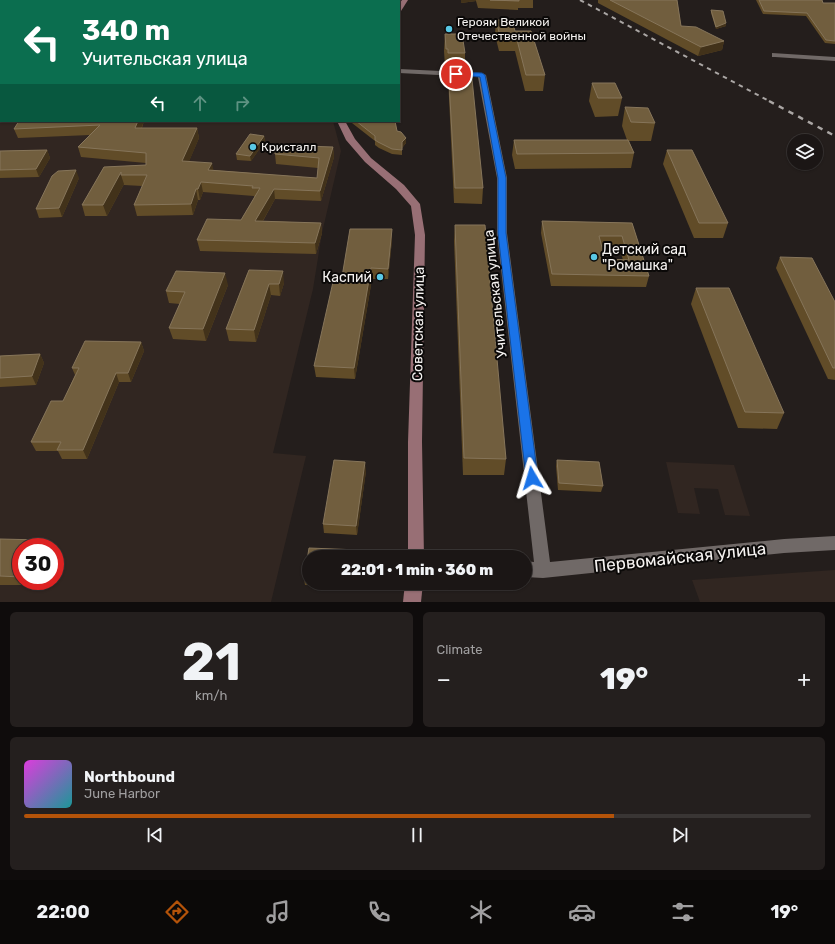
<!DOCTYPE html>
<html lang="en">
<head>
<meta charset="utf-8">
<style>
	body { margin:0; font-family:Rubik,sans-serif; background:#241f1e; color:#f1f3f6; height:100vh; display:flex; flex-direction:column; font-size:15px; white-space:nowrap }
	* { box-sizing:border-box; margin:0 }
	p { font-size:13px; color:#a09fa0 }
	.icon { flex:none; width:22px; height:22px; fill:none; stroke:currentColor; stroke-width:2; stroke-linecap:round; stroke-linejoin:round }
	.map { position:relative; height:602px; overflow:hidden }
	.panel { display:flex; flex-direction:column; gap:10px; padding:10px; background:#0f0c0c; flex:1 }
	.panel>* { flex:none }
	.hud { position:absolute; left:0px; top:0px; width:400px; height:122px; box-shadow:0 1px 3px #0004,0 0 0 1px #393534; background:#0b6e4f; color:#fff; overflow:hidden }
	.buttons { position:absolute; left:787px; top:134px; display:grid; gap:8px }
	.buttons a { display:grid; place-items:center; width:36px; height:36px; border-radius:50%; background:#1b1615; box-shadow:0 1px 3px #0004,0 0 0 1px #393534; font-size:20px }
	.speed { position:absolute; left:12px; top:538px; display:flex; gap:8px; font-size:20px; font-weight:700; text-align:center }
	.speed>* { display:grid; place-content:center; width:52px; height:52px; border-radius:50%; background:#1b1615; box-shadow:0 1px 3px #0004,0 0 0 1px #393534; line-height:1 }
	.speed .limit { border:6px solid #d22; background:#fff; color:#111 }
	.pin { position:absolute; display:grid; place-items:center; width:34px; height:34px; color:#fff; margin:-17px; border:2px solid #fff; border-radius:50%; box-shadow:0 1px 4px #0007 }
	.me { position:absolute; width:44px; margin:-22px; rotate:353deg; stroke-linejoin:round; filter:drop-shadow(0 0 3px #0008) }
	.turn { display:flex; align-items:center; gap:14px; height:84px; padding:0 16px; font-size:18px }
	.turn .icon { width:52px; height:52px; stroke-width:2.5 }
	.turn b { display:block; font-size:28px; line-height:34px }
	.lanes { display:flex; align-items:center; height:38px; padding:0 16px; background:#0003; justify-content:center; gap:20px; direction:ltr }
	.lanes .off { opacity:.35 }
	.big { font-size:30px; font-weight:800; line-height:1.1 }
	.panel .widget { flex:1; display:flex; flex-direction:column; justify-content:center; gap:6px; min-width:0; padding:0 14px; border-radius:6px; background:#241f1e }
	.panel .dial { align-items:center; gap:0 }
	.dial b { font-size:52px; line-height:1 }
	.song { display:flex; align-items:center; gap:12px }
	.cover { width:48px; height:48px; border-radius:6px; background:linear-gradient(135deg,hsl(300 70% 55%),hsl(180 70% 35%)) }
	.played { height:4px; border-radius:2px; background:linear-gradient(90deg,#b45309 75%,#393534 75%) }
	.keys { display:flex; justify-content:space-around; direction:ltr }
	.heat { display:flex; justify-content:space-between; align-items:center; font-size:22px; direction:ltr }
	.panel .tiles { flex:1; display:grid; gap:10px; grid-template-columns:1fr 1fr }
	.widget:last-child { grid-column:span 2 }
	.trip { position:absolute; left:302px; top:550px; width:230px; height:40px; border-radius:20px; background:#1b1615; box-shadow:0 1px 3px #0004,0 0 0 1px #393534; font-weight:800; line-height:40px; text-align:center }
	.dock { display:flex; height:64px; justify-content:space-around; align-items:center; background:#0b0908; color:#a09fa0 }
	.dock .icon { width:28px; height:28px }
	.dock .active { color:#b45309 }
	.dock b { font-size:18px; color:#f1f3f6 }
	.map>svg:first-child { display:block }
	.built { fill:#312621; fill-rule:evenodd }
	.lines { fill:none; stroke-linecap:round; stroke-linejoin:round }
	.river { fill:#4f2f49; fill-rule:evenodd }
	.minor { fill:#706967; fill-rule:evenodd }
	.secondary { fill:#986f75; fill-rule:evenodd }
	.rail-far1 { stroke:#aaa6a4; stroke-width:2; stroke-dasharray:4.5 4.5; stroke-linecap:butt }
	.rail { stroke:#aaa6a4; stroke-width:2.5; stroke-dasharray:5.5 5.5; stroke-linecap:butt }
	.wall { fill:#614c28; fill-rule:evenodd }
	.shaded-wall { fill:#42321a }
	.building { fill:#715e3e; stroke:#86755a; fill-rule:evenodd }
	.route { fill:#1a73e8; stroke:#114b97 }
	.poi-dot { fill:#59c8e5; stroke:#0b0908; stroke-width:1.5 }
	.labels { text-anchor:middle; stroke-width:4; stroke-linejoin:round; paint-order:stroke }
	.far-poi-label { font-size:12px; fill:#f6f3f1; stroke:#0b0908; text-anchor:start }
	.poi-label { font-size:14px; fill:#f6f3f1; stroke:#0b0908; text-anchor:start }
	.street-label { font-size:14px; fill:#f6f3f1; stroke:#0b0908 }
	.near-street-label { font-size:17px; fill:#f6f3f1; stroke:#0b0908 }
</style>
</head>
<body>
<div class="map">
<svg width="835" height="602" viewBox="0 0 835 602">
	<rect width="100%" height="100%" fill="#241e1c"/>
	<g class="built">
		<path d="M0,67L1,121H333L341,151L322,233L313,289L273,453L306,456L271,602H0ZM21,547H55V581H21Z"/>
		<path d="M666,462L734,465L750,516L725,515L718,489L694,488L700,514L678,513Z"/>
		<path d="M835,570V602H700L692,580Z"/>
	</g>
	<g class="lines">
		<g class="river">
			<path d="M29,0H45L29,1Z"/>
			<path d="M1,21V31L0,32V22Z"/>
		</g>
		<g class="minor">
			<path d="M772,53L835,57V61L775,57H772Z"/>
			<path d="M399,69L482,73L486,75L507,178V233L550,562L784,539L835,536V550L784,553L543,578L525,577V561L534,562L497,233V178L478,77L399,73Z"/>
		</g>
		<g class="secondary">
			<path d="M402,0H408L401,11L399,12V4Z"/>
			<path d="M337,121H345L355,139L371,158L404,185L420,204L425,235L422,442L424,557H408V442L415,235L411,206L396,189L365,162L346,140Z"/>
			<path d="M405,583H423L421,602H403Z"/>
		</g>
		<path class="rail-far1" d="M580,0L771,102"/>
		<path class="rail" d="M769,101L835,136"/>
	</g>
	<g class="wall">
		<path d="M173,0H218V1H176Z"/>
		<path d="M461,0H533V8H518V10L478,8L476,1L461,3Z"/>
		<path d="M598,0H677L681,26L724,41L722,50L698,56L598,3Z"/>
		<path d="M756,0H822L823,3H835V44L825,43L806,16L763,14Z"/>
		<path d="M711,10L726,26L716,29L711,13Z"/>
		<path d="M496,20L515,31L545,75L543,91H525L515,51H499L495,35Z"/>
		<path d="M445,34L465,53V64L483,188L482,204L454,203L448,77V70H447V66H445L444,51Z"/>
		<path d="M592,83L622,98L618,116L595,117L589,101Z"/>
		<path d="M625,107L655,123L651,141H629L634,153L631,168L515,169L512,155L514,140H627L622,126Z"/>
		<path d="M19,121H144L142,128H197L199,138L189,161L213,170L317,178L318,168L276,164L275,154L333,147L334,157L321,201L275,199L263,221L321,223L322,233L316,254L200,251L197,240L241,220L254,198V196L203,192L200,200H198L193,215L137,216L134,205L142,186L124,185V184L107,216H85L82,205L104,167L146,165V163L81,157L78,147L90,135L18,138L14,129Z"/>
		<path d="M352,121H395L397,131L406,138V143L402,148V155L392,154L379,148L375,145V141L352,123Z"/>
		<path d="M264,136L265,141L251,161L237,160L236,154Z"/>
		<path d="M47,150L50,158L39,177L0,178V151Z"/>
		<path d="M667,150L728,223L723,238H694L663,164Z"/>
		<path d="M79,178L62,217L39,218L36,209Z"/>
		<path d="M542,221L632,223L649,276L646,287L551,286L541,233ZM602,247H619L623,260L605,259Z"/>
		<path d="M455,225L506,459L504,475H463L454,241Z"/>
		<path d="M392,229V240L388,279H372L355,379L316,377L314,366Z"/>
		<path d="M780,257L835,302V380L828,379L776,268Z"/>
		<path d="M247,274L284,283L280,296L271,295L256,342L229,341L226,329Z"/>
		<path d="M228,285L206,341L173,339L169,328L180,304L169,303L166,291Z"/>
		<path d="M696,288L784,413L777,429L738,428L691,304Z"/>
		<path d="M141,342L144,351L131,382H119L87,459H62L58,451H36L31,442L63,401L75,375L72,368Z"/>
		<path d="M40,354L44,363L36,385L0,387V356Z"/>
		<path d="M557,460L603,486L601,492L558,490L556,466Z"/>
		<path d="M366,471L357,535L324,533L323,524Z"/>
		<path d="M0,539L42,540L46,547H21V581H33L32,585H0Z"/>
		<path d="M309,557V583H356V587L305,585L304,579Z"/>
	</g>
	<g class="shaded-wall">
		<rect x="384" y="0" width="8" height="1"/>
		<path d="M461,0H476V1L461,3Z"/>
		<path d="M726,23V26L716,29V27Z"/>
		<path d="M724,41L722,50L698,56L701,47Z"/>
		<path d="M138,121H144L138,137L135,128Z"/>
		<path d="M197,128L199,138L185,171L182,161Z"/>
		<path d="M264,136L265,141L251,161L250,156Z"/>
		<path d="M406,138V143L402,148V142Z"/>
		<path d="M333,147L334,157L321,201L320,191Z"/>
		<path d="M47,150L50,158L39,177L36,169Z"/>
		<path d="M212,163L214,173L208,170Z"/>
		<path d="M76,170L79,178L62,217L59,208Z"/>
		<path d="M121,172V175L124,184L107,216L103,205Z"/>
		<path d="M201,182L203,192L200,200L198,189Z"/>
		<path d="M196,189L198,200L193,215L191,204Z"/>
		<path d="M274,189L275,199L257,231L255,221Z"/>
		<path d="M321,223L322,233L316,254L315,243Z"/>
		<path d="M392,229V240L388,279V269Z"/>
		<path d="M371,268L372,279L355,379L354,368Z"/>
		<path d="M283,271L284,283L280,296L279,284Z"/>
		<path d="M225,273L228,285L206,341L203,329Z"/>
		<path d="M269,284L271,295L256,342L254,330Z"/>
		<path d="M141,342L144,351L131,382L128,373Z"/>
		<path d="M40,354L44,363L36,385L32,376Z"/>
		<path d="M116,373L119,382L87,459L83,450Z"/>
		<path d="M365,462L366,471L357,535L356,526Z"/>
		<path d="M42,540L46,547H39Z"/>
		<path d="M29,581H33L32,585Z"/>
	</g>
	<g class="building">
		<path d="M245,0H286L285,1H244Z"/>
		<path d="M361,0H384V1H365Z"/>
		<path d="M490,0H519V1Z"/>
		<path d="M610,0H677L681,26L696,27L724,41L701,47Z"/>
		<path d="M759,0H822L823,3H835V41L826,40L807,13L764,11Z"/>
		<path d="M711,10L723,11L726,23L716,27Z"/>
		<path d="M496,20H512L515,31H531L545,75H526L516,36H500Z"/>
		<path d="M445,34H462L465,53H448V49H446Z"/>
		<path d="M448,64H466V68L471,69L483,188H455Z"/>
		<path d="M592,83H615L622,98H598Z"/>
		<path d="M625,107L648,108L655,123L631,122Z"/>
		<path d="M19,121H138L135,128H197L182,161L212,163L208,170L317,178L319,158L275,154V145L333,147L320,191L274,189L255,221L321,223L315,243L197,240L207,219L241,220L260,188H252L253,186L201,182L198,189H196L191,204L134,205L147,175H121V172L103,205H82L104,167L146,165V153L78,147L100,125L14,129Z"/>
		<path d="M356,121H395L397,131L401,132L406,138L402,142V150L392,149L378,142L375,140V136Z"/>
		<path d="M250,134L264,136L250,156L236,154Z"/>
		<path d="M514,140H628L634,153L517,154Z"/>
		<path d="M47,150L36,169L0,170V151Z"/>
		<path d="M667,150H692L728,223H699Z"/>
		<path d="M76,170L59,208L36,209L52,176L58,171Z"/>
		<path d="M542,221L632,223L649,276L552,274ZM599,236H622L629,260L605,259Z"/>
		<path d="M455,225H485L506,459L464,458Z"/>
		<path d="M350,229H392L388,269L371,268L354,368L314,366L333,282L341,283Z"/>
		<path d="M780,257L812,258L835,302V368H833Z"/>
		<path d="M249,270L283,271L279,284H269L254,330L226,329Z"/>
		<path d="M176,271L225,273L203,329L169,328L185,292L166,291Z"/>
		<path d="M696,288H729L784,413L745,412Z"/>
		<path d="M85,341L141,342L128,373H116L83,450H57L61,442H31L51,401H63L79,368H72Z"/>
		<path d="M40,354L32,376L0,378V356Z"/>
		<path d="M334,460L365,462L356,526L323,524Z"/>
		<path d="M557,460L599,462L603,486L559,483Z"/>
		<path d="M0,539L42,540L39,547H21V577L0,576Z"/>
		<path d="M309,548L359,550L358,557H309V579H304Z"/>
	</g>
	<path class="route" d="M456,72L482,73L485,75L506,178V233L538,478L536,481L532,483L528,481L526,478L498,233V178L480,77L454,75V73Z"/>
	<g class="poi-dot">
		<circle cx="449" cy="29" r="4"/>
		<circle cx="253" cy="147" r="4"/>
		<circle cx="594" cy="257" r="4"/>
		<circle cx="380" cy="277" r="4"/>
	</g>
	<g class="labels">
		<g class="far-poi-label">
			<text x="457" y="26">Героям Великой<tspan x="457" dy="14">Отечественной войны</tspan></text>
			<text x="261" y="151">Кристалл</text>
		</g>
		<g class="poi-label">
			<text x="602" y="254">Детский сад<tspan x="602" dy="16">"Ромашка"</tspan></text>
			<text x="372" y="282" text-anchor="end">Каспий</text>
		</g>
		<g class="street-label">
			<text transform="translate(495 294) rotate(-96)" y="5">Учительская улица</text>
			<text transform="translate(418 324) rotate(-89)" y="5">Советская улица</text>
		</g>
		<g class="near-street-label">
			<text transform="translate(680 557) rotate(-6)" y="6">Первомайская улица</text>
		</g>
	</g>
</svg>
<div class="buttons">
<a><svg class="icon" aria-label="layers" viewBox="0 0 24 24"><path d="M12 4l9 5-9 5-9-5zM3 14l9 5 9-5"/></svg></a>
</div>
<div class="speed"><div class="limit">30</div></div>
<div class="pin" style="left:456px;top:74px;background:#d93025"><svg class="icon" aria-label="arrive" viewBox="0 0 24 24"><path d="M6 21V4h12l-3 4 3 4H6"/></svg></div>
<svg class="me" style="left:532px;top:478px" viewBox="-20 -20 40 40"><path d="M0-17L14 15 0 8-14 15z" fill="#1a73e8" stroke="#fff" stroke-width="4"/></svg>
<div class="trip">22:01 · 1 min · 360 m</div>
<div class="hud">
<div class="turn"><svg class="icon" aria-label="left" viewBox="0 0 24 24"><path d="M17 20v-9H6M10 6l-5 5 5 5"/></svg><div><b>340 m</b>Учительская улица</div></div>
<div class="lanes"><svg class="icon" aria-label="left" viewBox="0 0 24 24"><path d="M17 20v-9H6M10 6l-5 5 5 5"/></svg><svg class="icon off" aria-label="ahead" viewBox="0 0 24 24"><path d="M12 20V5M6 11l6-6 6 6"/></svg><svg class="icon off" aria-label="right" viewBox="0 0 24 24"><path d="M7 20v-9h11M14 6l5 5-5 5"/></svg></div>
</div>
</div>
<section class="panel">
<div class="tiles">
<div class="widget dial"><b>21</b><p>km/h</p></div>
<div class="widget"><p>Climate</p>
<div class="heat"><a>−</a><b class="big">19°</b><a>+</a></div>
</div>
<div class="widget">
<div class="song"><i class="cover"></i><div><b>Northbound</b><p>June Harbor</p></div></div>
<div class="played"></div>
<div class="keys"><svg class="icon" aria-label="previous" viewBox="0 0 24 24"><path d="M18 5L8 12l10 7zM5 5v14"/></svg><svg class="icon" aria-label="pause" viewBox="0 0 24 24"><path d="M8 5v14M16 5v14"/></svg><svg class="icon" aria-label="next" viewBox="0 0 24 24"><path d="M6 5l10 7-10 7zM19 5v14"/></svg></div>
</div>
</div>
</section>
<nav class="dock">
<b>22:00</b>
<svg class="icon active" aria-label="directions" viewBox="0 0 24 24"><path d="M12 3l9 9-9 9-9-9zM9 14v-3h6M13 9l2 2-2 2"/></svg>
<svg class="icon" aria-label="music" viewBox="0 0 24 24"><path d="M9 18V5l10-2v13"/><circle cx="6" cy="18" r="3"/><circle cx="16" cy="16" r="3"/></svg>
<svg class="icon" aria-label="phone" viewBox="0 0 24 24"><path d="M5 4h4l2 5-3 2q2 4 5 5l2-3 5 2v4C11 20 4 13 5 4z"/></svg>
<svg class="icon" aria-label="climate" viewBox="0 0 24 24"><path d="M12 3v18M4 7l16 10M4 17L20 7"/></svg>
<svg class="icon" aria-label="car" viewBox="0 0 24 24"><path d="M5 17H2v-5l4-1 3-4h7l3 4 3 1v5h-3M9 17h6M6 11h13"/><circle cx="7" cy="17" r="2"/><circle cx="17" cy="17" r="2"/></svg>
<svg class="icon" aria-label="filters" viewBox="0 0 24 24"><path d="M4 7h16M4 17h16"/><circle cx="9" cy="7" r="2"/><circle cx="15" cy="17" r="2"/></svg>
<b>19°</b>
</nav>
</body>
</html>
